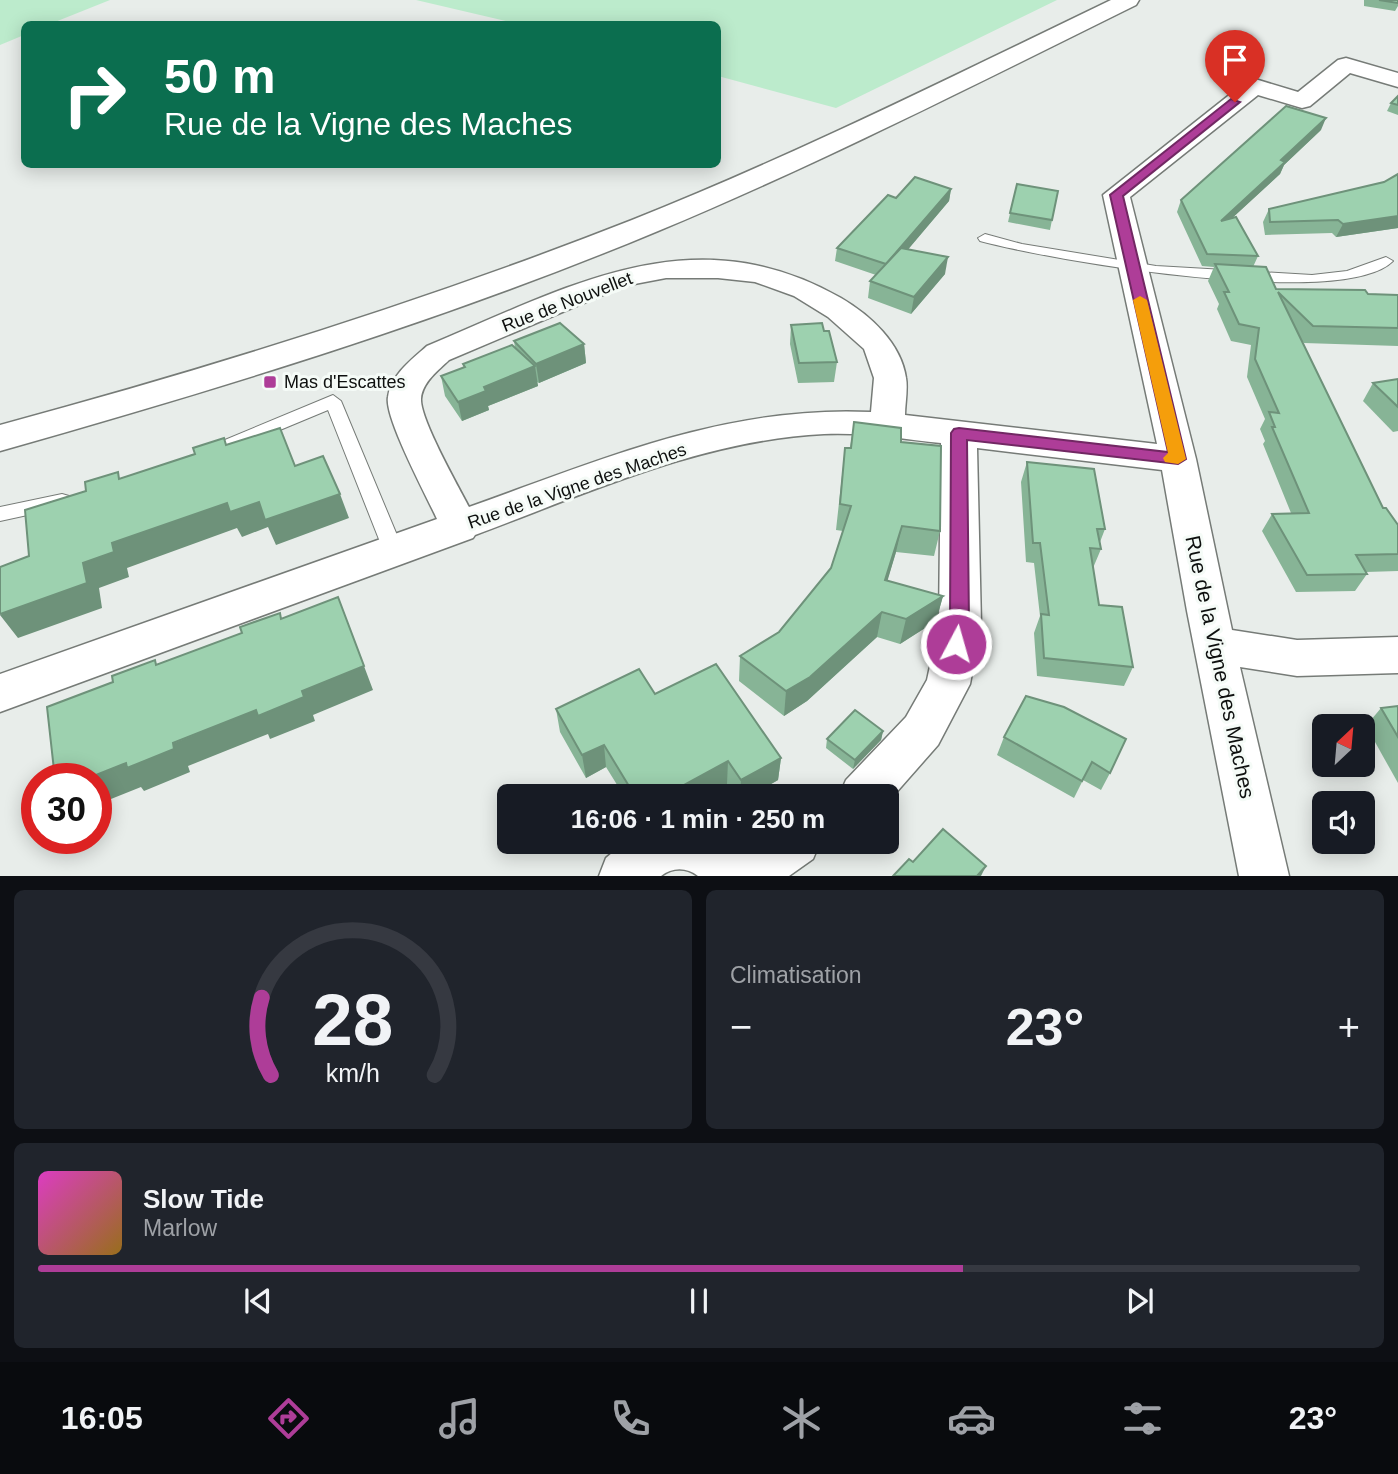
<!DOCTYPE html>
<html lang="fr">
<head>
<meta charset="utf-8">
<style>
	body { margin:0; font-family:Helvetica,sans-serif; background:#20242c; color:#f1f3f6; height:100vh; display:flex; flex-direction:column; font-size:26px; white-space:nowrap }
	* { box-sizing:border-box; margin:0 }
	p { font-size:23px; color:#9ea1a6 }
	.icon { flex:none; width:38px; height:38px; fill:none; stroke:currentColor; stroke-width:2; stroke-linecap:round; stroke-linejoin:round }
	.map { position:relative; height:876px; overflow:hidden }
	.panel { display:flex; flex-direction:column; gap:14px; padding:14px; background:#0d0f14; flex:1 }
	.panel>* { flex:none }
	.top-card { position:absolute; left:21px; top:21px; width:700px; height:147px; border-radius:10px; box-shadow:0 4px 18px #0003; background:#0b6e4f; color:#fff; overflow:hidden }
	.needle { width:46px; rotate:26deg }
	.fabs { position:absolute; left:1312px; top:714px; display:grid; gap:14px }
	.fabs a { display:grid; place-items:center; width:63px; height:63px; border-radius:10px; background:#171b24; box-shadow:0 4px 18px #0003; font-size:35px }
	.speed { position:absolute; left:21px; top:763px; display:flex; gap:14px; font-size:35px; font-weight:700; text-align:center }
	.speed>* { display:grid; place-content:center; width:91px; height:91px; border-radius:50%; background:#171b24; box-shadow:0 4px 18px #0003; line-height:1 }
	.speed .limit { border:10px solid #d22; background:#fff; color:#111 }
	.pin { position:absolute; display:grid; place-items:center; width:60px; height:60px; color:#fff; margin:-72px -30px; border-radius:50% 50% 50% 0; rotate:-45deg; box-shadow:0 0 7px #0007 }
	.pin .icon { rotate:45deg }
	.me { position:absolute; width:77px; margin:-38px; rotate:6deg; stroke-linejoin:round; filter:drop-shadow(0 0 5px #0008) }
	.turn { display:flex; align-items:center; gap:24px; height:147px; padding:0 28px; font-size:32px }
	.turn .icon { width:91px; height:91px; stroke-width:2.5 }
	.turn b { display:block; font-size:49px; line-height:60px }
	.big { font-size:52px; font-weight:700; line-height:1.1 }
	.panel .widget { flex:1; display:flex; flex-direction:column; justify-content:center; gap:10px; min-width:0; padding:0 24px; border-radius:10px; background:#20242c }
	.panel .dial { align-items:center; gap:0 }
	.dial svg { height:182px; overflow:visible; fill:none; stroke:#363941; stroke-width:7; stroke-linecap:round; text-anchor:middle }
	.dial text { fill:#f1f3f6; stroke:none }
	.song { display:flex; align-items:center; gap:21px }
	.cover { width:84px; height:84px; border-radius:10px; background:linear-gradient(135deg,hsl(310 70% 55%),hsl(40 70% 35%)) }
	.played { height:7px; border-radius:4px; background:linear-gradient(90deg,#ae3d98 70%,#363941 70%) }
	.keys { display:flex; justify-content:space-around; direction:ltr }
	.heat { display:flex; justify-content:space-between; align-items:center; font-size:38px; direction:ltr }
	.panel .tiles { flex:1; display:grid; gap:14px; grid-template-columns:1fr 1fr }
	.widget:last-child { grid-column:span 2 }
	.trip { position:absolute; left:497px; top:784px; width:402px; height:70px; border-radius:10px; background:#171b24; box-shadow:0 4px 18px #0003; font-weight:700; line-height:70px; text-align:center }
	.menu { display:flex; height:112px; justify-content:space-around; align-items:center; background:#090b0e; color:#9ea1a6 }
	.menu .icon { width:49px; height:49px }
	.menu .current { color:#ae3d98 }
	.menu b { font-size:32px; color:#f1f3f6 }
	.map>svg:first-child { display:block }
	.green { fill:#bcebcc }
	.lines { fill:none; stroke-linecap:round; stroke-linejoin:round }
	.service-casing { stroke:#767b77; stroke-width:2 }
	.minor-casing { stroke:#767b77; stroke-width:3 }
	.tertiary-casing { stroke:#767b77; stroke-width:3 }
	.service { fill:#fff; fill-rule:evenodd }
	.minor { fill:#fff; fill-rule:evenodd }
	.tertiary { fill:#fff; fill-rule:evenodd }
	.wall { fill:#87b496 }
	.shaded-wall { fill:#6e927a }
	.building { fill:#9dd1af; stroke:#6e927a; stroke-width:2 }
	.route { fill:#ae3d98; stroke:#712863; stroke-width:2 }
	.slow { fill:#f59e0b }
	.poi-dot { fill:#ae3d98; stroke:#f5fbf7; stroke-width:2.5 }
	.labels { text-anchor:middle; stroke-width:6; stroke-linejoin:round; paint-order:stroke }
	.street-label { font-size:18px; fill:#0e100f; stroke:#f5fbf7 }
	.poi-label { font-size:18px; fill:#0e100f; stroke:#f5fbf7; text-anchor:start }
	.near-street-label { font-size:21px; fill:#0e100f; stroke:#f5fbf7 }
</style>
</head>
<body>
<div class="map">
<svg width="1398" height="876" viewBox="0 0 1398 876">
	<rect width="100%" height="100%" fill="#e8edea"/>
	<g class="green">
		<path d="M0,0H110L50,24H24V35L0,45Z"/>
		<path d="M416,0H1057L836,108L718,76V24H519Z"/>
	</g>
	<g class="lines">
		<g class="service-casing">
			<g id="service">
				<path d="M985,234L1022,244L1156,266L1312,275L1347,271L1386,257L1393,261C1343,311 1050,260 980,241L978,238Z"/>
				<path d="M333,395L341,401L404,552L401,557L394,560L387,557L384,552L328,410L220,455H208L205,451L208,447Z"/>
				<path d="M62,494L69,496L71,501L69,506L0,521V507Z"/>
			</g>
		</g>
		<g class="minor-casing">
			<g id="minor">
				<path d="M1346,58L1398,73V87L1350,73L1310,106L1302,108L1258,95L1130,197L1196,459L1232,630L1297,640L1398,637V673L1297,676L1240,667L1289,876H1239L1187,611L1162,470L977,448L981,624L970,684L938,745L887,803V796H839L846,780L906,717L927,680L939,624L941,443C903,439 863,432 824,434C702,440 588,493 475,535L473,538L0,712V674L437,519C427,497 384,417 388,397C391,375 411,360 427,346C567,288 692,213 841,298C870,315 901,343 906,378C908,389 905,404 905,415L1157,444L1103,195L1247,81L1255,79L1298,92L1338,60ZM666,278H718L755,282L794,296L828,317L864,349L874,378L871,412C727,405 601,460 469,507C458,486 420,419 421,399C422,382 439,370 449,360L624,286Z"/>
				<path d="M625,842H734L742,849L754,842H820L813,859L789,876H698C687,867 672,867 661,876H599L606,858Z"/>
			</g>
		</g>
		<g class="tertiary-casing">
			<path id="tertiary" d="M1111,0H1139L1136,5C978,83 821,163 658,231C445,320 222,388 0,451V425C214,367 426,301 632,220C795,155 953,76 1111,0Z"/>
		</g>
		<use href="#service" class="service"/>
		<use href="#minor" class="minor"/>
		<use href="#tertiary" class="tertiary"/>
	</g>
	<g class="wall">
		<path d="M1364,0H1398V6L1395,11L1364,6Z"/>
		<path d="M1398,96V115L1387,111L1391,103Z"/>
		<path d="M1321,130L1284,165L1280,174L1232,218L1258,256L1253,267L1276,289L1398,295V346L1304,343L1301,340L1383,508L1398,525V571L1366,572L1367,574L1355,591L1296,592L1262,531L1272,514L1291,513L1263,444L1265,441L1260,429L1265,419L1247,377L1251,345L1231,341L1217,309L1219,304L1208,281L1214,267L1202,266L1177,212L1181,200Z"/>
		<path d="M1398,174V228L1336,237L1332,233L1265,235L1263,222L1269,209L1384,182Z"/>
		<path d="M1017,184L1052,220L1050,230L1008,222Z"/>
		<path d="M951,189L949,201L908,249L945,274L911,314L868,298L870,281L876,275L835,261L837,248L896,198Z"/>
		<path d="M791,325L824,331L837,362L834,382L798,383L790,344Z"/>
		<path d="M514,341L584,344L586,363L539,383L537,382L538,386L488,406L489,410L462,421L445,396L441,376L464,368L463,364L515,348Z"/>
		<path d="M1398,379V431L1393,432L1363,401L1373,383Z"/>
		<path d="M854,422L901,442L940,531L934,556L896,552L887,581L943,596L936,621L900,644L877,637L807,701L784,716L739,681L740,656L779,632L831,568L843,531L836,530L845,448H850Z"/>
		<path d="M1027,462L1105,529L1100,542L1101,549L1093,568L1099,605L1133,667L1124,686L1037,676L1034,633L1040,616L1034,563L1026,562L1021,482Z"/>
		<path d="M655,694L781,758L778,780L750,796H736L727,784L705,796H624L606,767L586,778L560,732L556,709Z"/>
		<path d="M1026,696L1110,773L1101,790L1083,780L1074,798L997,755L1004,737Z"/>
		<path d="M1398,706V783L1366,726L1381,708Z"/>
		<path d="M883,731L881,740L853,769L826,748L827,739Z"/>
	</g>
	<g class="shaded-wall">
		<path d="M1326,118L1321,130L1284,165L1280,174L1216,233L1221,221L1281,160Z"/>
		<path d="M951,189L949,201L884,278L886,264Z"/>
		<path d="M1398,216V228L1336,237L1343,224Z"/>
		<path d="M948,257L945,274L911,314L914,297Z"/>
		<path d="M584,344L586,363L539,383L536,364Z"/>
		<path d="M535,366L538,386L488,406L489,410L462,421L458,402L484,387Z"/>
		<path d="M340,494L349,518L276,545L268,527L242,537L237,528L127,568L129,577L99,588L102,608L18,638L0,615L112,543L227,503L259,502Z"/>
		<path d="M902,526L896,552L880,606L885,580Z"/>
		<path d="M943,596L936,621L900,644L906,619Z"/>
		<path d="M338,597L373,690L313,715L315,721L270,739L268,734L188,766L190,772L144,791L141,787L96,805V779H86L302,691Z"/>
		<path d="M882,612L877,637L807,701L784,716L786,691Z"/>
		<path d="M883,731L881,740L853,769L855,760Z"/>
		<path d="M604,745L606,767L586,778L582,755Z"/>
		<path d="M781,758L778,780L750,796H740L741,780Z"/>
		<path d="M728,761L727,784L705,796H664Z"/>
		<path d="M986,866L981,876H977Z"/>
	</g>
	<g class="building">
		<path d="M1379,0H1398V3Z"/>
		<path d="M1398,96V105L1391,103Z"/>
		<path d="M1286,106L1326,118L1281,160L1285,162L1221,221L1236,217L1258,256L1207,254L1181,200Z"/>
		<path d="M1398,174V216L1343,224L1338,220L1270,222L1269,209L1384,182Z"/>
		<path d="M915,177L951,189L886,264L837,248L888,195L896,198Z"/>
		<path d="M1017,184L1058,191L1052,220L1010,213Z"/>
		<path d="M901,248L948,257L914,297L870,281Z"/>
		<path d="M1215,264L1266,267L1276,289L1365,290L1368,294L1398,295V328L1313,326L1278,292L1383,508H1386L1398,525V554L1356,555L1367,574L1307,575L1272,514L1309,513L1272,427H1275L1269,412L1279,413L1255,359L1259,328L1239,324L1224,292H1229Z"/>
		<path d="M560,323L584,344L536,364L514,341Z"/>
		<path d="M822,323L824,331H829L837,362L799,363L791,325Z"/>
		<path d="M512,345L535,366L484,387L486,391L458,402L441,376L465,367L463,364Z"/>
		<path d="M1398,379V407L1373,383Z"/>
		<path d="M854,422L901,428V442L941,446L940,531L902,526L885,580L943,596L906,619L882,612L810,677L786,691L740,656L779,632L831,568L851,506L840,504L845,448H851Z"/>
		<path d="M280,428L295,466L323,456L340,494L265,520L259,502L230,512L227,503L112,543L114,552L83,563L87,583L0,614V567L29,556L25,510L86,491L85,482L118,472L119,479L195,454L193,448L224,438L226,445Z"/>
		<path d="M1027,462L1094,469L1105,529H1097L1101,549L1090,548L1099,605L1122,607L1133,667L1044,658L1041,614L1049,615L1040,543H1033Z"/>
		<path d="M338,597L364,666L302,691L304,697L258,716L256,710L173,743L174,749L127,768L126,763L86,779H55L47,707L113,682L112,676L155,660L156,665L242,633L240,627L280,613L281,619Z"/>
		<path d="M716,664L781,758L741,780L728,761L664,796H635L604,745L582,755L556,709L639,669L655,694Z"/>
		<path d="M1026,696L1064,707L1126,739L1110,773L1092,762L1082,781L1004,737Z"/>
		<path d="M1398,706V737L1381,708Z"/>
		<path d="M855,710L883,731L855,760L827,739Z"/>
		<path d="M943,829L986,866L977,876H893L909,859L913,862Z"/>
	</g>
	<path class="route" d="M1231,99L1240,102L1123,196L1186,459L1178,464L967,440L969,624L962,650L956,652L949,650L946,644L950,624L951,433L954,429L959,428L1168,452L1110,195Z"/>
	<path class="slow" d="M1140,296L1147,300L1186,459L1178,464L1165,462L1163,458L1168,453L1133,300Z"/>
	<rect class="poi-dot" x="263" y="375" width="14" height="14" rx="3.5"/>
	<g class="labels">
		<g class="street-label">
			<text transform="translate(567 302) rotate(-21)" y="6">Rue de Nouvellet</text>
			<text transform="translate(577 486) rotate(-19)" y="6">Rue de la Vigne des Maches</text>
		</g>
		<g class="poi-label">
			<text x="284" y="388">Mas d'Escattes</text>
		</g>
		<g class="near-street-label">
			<text transform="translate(1220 667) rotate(78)" y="7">Rue de la Vigne des Maches</text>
		</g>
	</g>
</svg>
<div class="fabs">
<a><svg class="needle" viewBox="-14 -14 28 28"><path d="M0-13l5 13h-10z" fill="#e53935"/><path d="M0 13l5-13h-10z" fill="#9ea1a6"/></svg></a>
<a><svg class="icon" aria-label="sound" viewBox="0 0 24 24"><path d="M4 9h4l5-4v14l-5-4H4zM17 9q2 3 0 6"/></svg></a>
</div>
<div class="speed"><div class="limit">30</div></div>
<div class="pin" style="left:1235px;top:102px;background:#d93025"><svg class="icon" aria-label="arrive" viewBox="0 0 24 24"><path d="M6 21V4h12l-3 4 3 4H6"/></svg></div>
<svg class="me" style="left:956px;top:644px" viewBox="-20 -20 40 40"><circle r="17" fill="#ae3d98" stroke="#fff" stroke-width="3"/><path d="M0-11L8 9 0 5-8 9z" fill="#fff"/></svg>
<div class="trip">16:06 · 1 min · 250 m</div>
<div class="top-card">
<div class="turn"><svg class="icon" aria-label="right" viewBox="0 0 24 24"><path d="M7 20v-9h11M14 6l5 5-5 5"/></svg><div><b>50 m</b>Rue de la Vigne des Maches</div></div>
</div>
</div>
<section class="panel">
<div class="tiles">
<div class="widget dial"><svg viewBox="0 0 100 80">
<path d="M14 69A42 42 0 1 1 86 69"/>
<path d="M14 69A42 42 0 0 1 10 35" stroke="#ae3d98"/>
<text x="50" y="56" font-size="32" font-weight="700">28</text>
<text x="50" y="72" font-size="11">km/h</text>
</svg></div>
<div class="widget"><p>Climatisation</p>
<div class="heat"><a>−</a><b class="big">23°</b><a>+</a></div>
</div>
<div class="widget">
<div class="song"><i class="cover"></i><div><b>Slow Tide</b><p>Marlow</p></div></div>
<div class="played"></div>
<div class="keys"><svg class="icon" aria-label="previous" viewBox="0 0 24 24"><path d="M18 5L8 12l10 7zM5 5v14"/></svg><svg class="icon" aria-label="pause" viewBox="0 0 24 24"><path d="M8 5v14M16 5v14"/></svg><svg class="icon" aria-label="next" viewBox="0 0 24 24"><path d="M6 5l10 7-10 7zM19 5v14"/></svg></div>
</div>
</div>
</section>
<nav class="menu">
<b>16:05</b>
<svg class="icon current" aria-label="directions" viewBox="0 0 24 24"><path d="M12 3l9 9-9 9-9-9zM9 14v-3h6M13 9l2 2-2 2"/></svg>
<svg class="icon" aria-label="music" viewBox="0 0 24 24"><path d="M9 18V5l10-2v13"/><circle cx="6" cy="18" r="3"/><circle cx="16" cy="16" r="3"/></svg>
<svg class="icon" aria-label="phone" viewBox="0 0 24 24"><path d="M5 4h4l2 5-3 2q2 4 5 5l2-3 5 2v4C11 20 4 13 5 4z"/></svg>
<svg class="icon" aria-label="climate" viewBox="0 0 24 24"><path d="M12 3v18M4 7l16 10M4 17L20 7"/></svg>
<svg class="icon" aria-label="car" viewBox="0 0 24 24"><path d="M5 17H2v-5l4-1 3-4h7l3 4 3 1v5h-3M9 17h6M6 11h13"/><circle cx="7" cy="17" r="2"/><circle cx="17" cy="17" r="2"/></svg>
<svg class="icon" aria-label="filters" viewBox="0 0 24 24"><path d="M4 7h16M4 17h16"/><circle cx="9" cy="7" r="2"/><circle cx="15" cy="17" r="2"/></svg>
<b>23°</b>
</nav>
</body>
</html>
